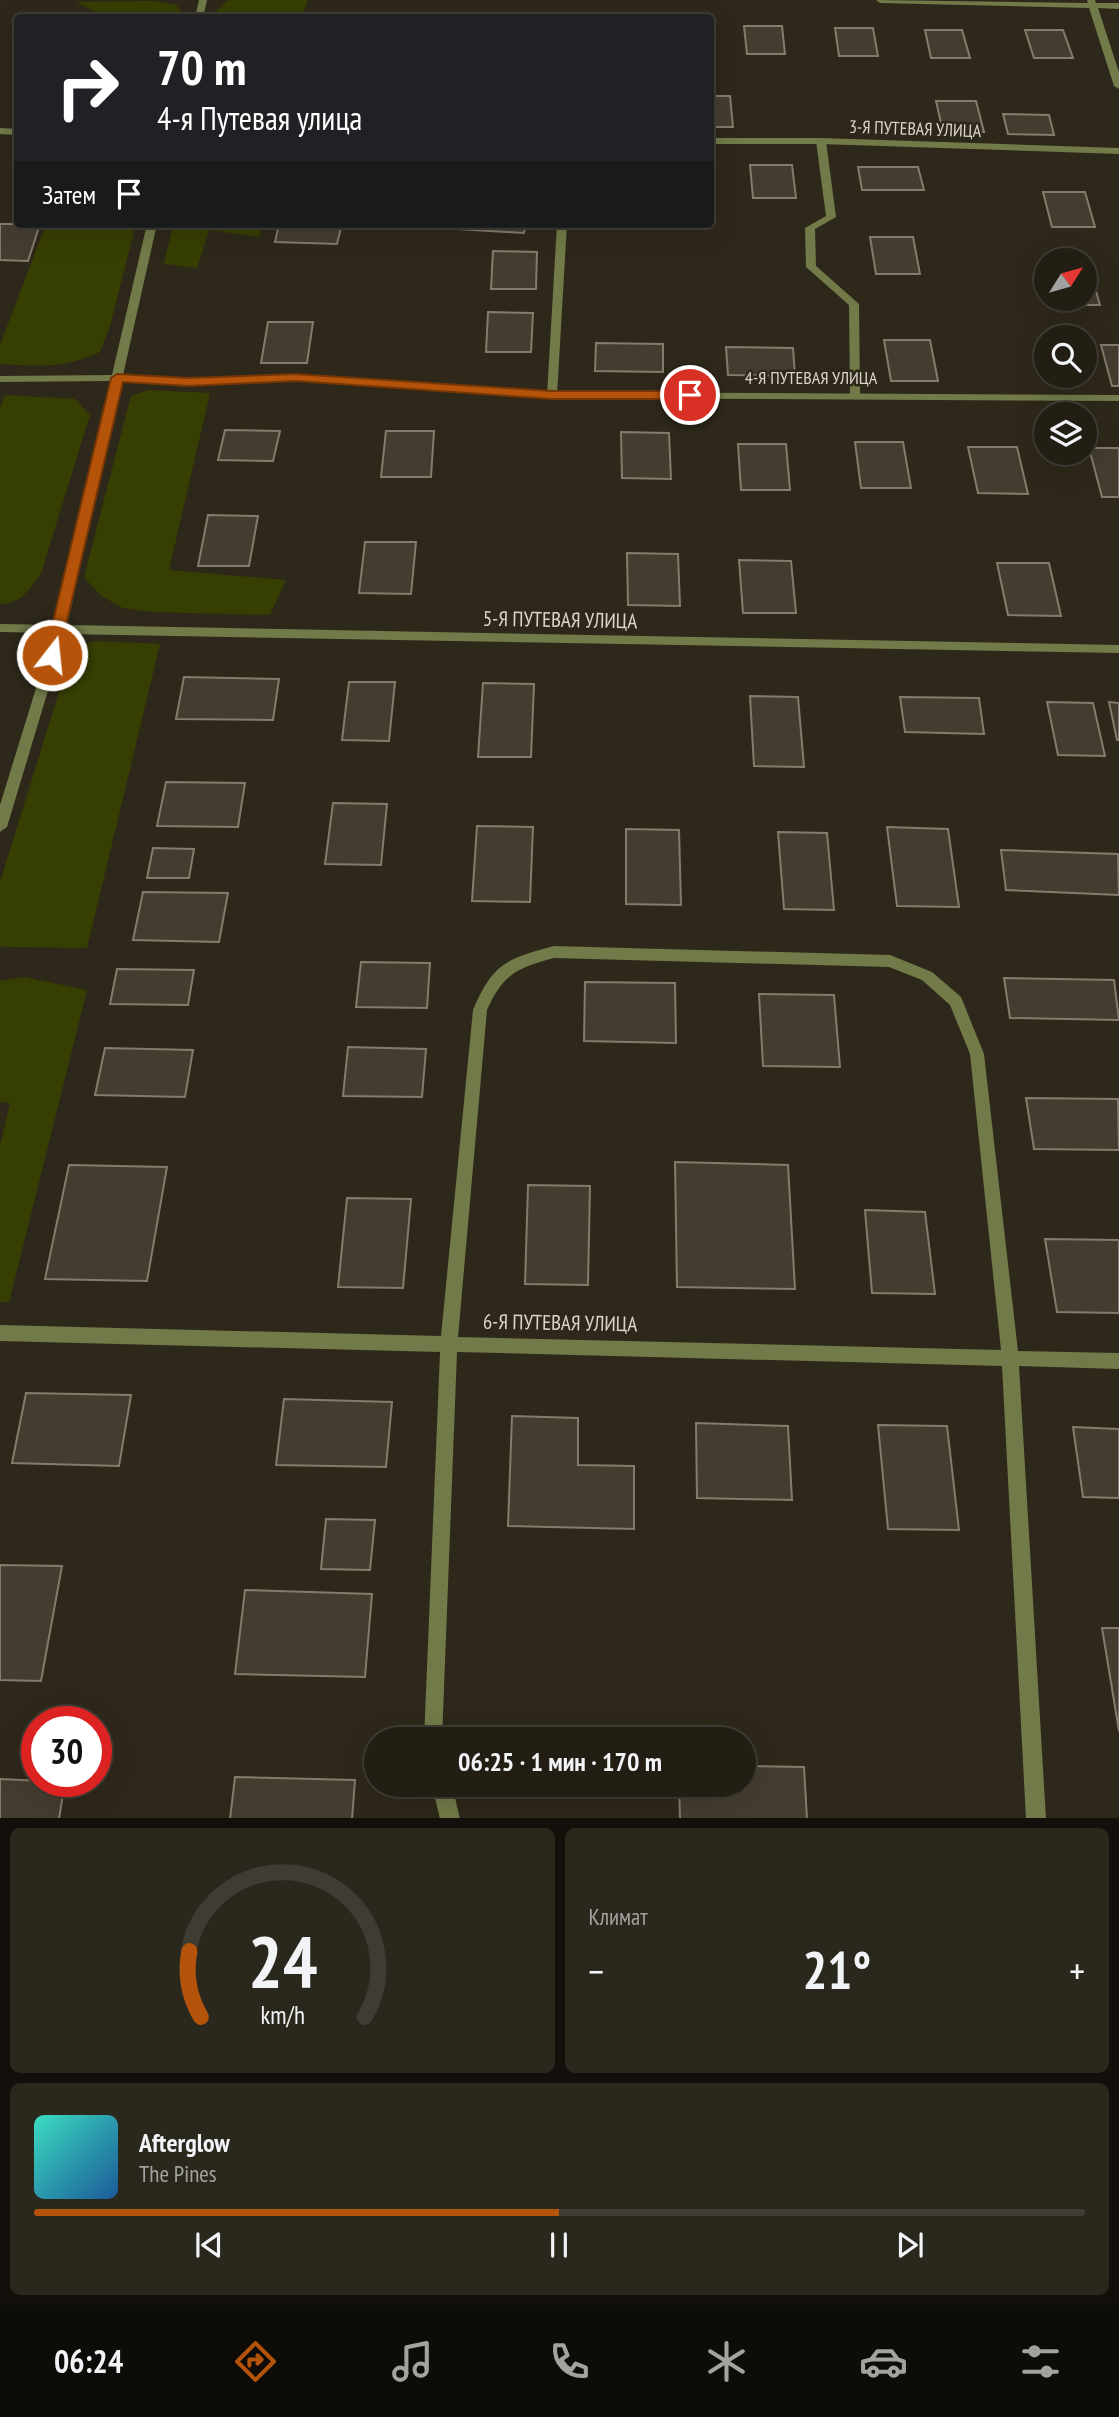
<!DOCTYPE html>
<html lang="ru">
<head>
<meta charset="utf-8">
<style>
	body { margin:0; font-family:"PT Sans Narrow",sans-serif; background:#2a271d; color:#f1f3f6; height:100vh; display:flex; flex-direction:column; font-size:26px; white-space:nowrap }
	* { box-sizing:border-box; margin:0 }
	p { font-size:23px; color:#a2a2a0 }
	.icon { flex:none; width:38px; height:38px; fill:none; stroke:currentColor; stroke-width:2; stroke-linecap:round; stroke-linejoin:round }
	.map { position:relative; height:1818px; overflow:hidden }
	.panel { display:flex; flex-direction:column; gap:10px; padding:10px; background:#13100b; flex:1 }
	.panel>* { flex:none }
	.banner { position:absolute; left:14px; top:14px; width:700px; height:214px; border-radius:7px; box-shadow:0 7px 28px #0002,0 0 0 2px #3f3c34; background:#202124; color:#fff; overflow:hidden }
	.needle { width:46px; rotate:53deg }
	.tools { position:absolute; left:1034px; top:248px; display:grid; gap:14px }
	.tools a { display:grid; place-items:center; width:63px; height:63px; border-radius:50%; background:#221e14; box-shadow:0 7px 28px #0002,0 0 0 2px #3f3c34; font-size:35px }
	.speed { position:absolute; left:21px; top:1706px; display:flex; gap:14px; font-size:35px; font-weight:700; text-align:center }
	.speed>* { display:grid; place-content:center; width:91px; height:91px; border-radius:50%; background:#221e14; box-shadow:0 7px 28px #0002,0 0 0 2px #3f3c34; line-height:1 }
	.speed .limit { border:10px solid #d22; background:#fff; color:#111 }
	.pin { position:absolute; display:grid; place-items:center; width:60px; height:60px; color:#fff; margin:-30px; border:4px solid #fff; border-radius:50%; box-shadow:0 2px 7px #0007 }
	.me { position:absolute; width:77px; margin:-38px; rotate:16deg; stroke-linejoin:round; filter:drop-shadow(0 0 5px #0008) }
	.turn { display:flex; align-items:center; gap:24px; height:147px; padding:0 28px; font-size:32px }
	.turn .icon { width:91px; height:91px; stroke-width:2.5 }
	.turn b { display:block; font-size:49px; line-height:60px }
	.then { display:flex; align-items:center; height:66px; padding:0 28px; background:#0003; gap:14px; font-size:26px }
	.big { font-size:52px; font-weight:800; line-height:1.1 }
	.panel .tile { flex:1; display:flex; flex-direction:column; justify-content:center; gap:10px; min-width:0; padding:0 24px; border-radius:10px; background:#2a271d }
	.panel .dial { align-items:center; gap:0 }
	.dial svg { height:182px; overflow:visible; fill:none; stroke:#3f3c34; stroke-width:7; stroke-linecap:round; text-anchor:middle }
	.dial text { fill:#f1f3f6; stroke:none }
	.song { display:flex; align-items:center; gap:21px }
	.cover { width:84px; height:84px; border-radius:10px; background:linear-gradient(135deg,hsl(170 70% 55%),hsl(210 70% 35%)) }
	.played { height:7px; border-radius:4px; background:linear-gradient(90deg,#b45309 50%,#3f3c34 50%) }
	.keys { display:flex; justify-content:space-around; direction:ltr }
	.heat { display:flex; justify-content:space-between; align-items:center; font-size:38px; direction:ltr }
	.panel .tiles { flex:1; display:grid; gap:10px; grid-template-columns:1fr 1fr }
	.tile:last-child { grid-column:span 2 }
	.trip { position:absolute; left:364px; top:1727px; width:392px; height:70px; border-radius:35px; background:#221e14; box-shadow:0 7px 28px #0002,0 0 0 2px #3f3c34; font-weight:800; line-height:70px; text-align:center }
	.tab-bar { display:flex; height:112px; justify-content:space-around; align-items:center; background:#0e0c08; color:#a2a2a0 }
	.tab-bar .icon { width:49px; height:49px }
	.tab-bar .selected { color:#b45309 }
	.tab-bar b { font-size:32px; color:#f1f3f6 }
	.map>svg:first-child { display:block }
	.green { fill:#373e02 }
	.building { fill:#443d2f; stroke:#837c6c; stroke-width:2 }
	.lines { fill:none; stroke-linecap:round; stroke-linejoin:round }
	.lane { fill:#717a48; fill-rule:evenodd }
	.street { fill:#717a48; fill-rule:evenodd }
	.route { fill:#b45309; stroke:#753606; stroke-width:2 }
	.labels { text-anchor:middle; stroke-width:5; stroke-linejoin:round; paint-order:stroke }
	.far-street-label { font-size:18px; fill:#d9d4cc; stroke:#2e281a }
	.street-label { font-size:21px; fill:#d9d4cc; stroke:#2e281a }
</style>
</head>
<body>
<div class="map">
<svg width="1119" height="1819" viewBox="0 0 1119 1819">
	<rect width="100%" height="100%" fill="#2e281a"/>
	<g class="green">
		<path d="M228,0H307L303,17H215L216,11Z"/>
		<path d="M154,1L176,5L185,17H106L76,2Z"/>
		<path d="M46,224H136L110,326L100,352C62,369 40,366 0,364V345Z"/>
		<path d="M173,224H261L260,237L209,230L197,268L164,264Z"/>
		<path d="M148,390L210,393L169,570L286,580L270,615L153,612L123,608L100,595L84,577L131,396Z"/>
		<path d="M5,395L75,399L90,415L41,573C29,590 22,603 0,604V408Z"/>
		<path d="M95,641L160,644L87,948L4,947L0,946V882L73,647Z"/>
		<path d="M24,977L87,990L9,1302H0V1146L10,1103L0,1102V981Z"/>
	</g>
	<g class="building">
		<path d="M744,26H782L785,54H747Z"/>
		<path d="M835,28H873L878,56H839Z"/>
		<path d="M925,30H962L970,58H931Z"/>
		<path d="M1025,30H1063L1073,58H1034Z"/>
		<path d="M710,96H730L733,127H710Z"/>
		<path d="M936,101H976L984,132H943Z"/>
		<path d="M1003,114L1049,115L1054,135L1008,134Z"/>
		<path d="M750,165H792L796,198H753Z"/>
		<path d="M858,167H918L924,190H862Z"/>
		<path d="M1043,192H1085L1095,227H1052Z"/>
		<path d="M0,224H40L28,261L0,260Z"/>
		<path d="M279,224H342L337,244L275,242Z"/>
		<path d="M459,224H526L524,233L458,229Z"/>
		<path d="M870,237H913L920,274H876Z"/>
		<path d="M493,251L537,252L536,289H491Z"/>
		<path d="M1085,267H1089L1100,305H1055L1054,299H1085Z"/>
		<path d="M488,312L533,313L531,352H486Z"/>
		<path d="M268,322H313L307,363H261Z"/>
		<path d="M884,340H930L938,381H891Z"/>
		<path d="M596,343L663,344V372L595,371Z"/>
		<path d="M1101,345H1119V386H1112Z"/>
		<path d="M726,347L793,348L795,376L728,375Z"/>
		<path d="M225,430L280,431L273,461L218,460Z"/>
		<path d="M386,431H434L431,477H381Z"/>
		<path d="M621,432L669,433L671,479L622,478Z"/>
		<path d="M855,442H903L911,488H861Z"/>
		<path d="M738,444H786L790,490H741Z"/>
		<path d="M968,447H1017L1028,494L978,493Z"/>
		<path d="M1089,448H1119V497H1102Z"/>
		<path d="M208,515L258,516L249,566H198Z"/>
		<path d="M365,542H416L411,594L359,593Z"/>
		<path d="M627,553L678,554L680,606L628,605Z"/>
		<path d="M739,560L791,561L796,613H743Z"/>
		<path d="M997,563H1049L1061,616L1008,615Z"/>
		<path d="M184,677L279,679L273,720L176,719Z"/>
		<path d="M349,682H395L389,741L342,740Z"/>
		<path d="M483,683L534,684L531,757H478Z"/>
		<path d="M750,696L798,697L804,767L754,766Z"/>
		<path d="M900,697L979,698L984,734L905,732Z"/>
		<path d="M1047,702L1093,703L1105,756L1058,755Z"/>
		<path d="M1109,702L1119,703V740H1117Z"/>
		<path d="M166,782L245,783L238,827L157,826Z"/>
		<path d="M333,803L387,804L381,865L325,864Z"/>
		<path d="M477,826L533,827L530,902L472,901Z"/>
		<path d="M887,827L948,829L959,907L897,906Z"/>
		<path d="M626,829L679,830L681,905L626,904Z"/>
		<path d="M778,832L827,833L834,910L784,909Z"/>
		<path d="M153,848L194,849L189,878H147Z"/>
		<path d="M1001,850L1118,854L1119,895L1006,890Z"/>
		<path d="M143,892L228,893L219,942L133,940Z"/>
		<path d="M361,962L430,963L427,1008L356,1007Z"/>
		<path d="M117,969L194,970L188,1005L110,1004Z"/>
		<path d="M1004,978L1114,980L1119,1020L1010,1018Z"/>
		<path d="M585,982L675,983L676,1043L584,1041Z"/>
		<path d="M759,994L834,995L840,1067L763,1066Z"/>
		<path d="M348,1047L426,1049L422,1097L343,1096Z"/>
		<path d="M105,1048L193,1050L185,1097L95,1095Z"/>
		<path d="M1026,1098L1118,1099L1119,1150L1034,1149Z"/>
		<path d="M675,1162L788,1165L795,1289L677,1287Z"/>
		<path d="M69,1165L167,1167L147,1281L45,1279Z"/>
		<path d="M528,1185L590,1186L588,1285L525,1284Z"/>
		<path d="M347,1198L411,1199L403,1288L338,1287Z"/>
		<path d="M865,1210L925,1212L935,1294L872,1293Z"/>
		<path d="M1045,1239L1119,1240V1313L1057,1312Z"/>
		<path d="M26,1393L131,1395L119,1466L12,1463Z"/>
		<path d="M284,1399L392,1402L386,1467L276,1465Z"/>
		<path d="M512,1416L578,1418V1465L634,1466V1529L508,1526Z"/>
		<path d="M696,1423L788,1426L792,1500L697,1498Z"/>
		<path d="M878,1425L947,1426L959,1530L888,1529Z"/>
		<path d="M1073,1427L1119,1429V1498L1083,1497Z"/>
		<path d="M326,1519L375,1520L370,1570L321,1569Z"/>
		<path d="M0,1565L62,1566L41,1681L0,1680Z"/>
		<path d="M245,1590L372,1594L365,1677L235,1674Z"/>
		<path d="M1102,1628H1119V1731Z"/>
		<path d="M744,1766L804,1767L807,1819H680L679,1785H744Z"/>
		<path d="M235,1777L355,1780L352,1819H230Z"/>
		<path d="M0,1779L65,1782L59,1819H0Z"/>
	</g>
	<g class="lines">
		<g class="lane">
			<path d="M821,138L826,141L836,217L815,229L816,266L859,304L860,395L855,398L850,395L849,305L806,267L805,228L826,216L816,141Z"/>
			<path d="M557,224H567L557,395L552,398L547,395Z"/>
		</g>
		<g class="street">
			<path d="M199,0H207L203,18H195Z"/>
			<path d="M876,0L1088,3L1087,0H1095L1096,3H1119V9L1098,8L1119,72V89L1114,86L1089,8L880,3Z"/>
			<path d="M0,128L18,129V135L0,134Z"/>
			<path d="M710,138H821L1119,148V154L821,144H710Z"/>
			<path d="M147,224H157L123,375L189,379L296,375L552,392L1119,395V401L552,398L296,381L189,385L122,382L67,625L1119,645V653L65,634L7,827L0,832V805L53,633L0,632V624L55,625L111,381L0,382V376L112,375Z"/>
			<path d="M554,946L890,955L932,972L961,997L984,1054L1018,1351L1119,1353V1369L1019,1366L1046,1819H1026L1002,1366L457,1352L442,1740H424L440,1352L0,1341V1325L441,1336L473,1010C493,963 506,959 554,946ZM554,958L889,967L922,980L950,1005L970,1054L1001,1350L458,1337L487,1010C503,974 517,968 554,958Z"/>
			<path d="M432,1785H452L460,1819H440Z"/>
		</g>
	</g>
	<path class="route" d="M117,374L189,378L296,374L552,391H690L696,395L690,399H552L296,381L189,386L123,382L59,655L52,660L45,655L111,378Z"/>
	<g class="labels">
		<g class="far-street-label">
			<text transform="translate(915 129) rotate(2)" y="6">3-Я ПУТЕВАЯ УЛИЦА</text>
			<text x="811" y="384">4-Я ПУТЕВАЯ УЛИЦА</text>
		</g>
		<g class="street-label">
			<text transform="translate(560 620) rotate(1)" y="7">5-Я ПУТЕВАЯ УЛИЦА</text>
			<text transform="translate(560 1323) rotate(1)" y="7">6-Я ПУТЕВАЯ УЛИЦА</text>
		</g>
	</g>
</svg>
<div class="tools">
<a><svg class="needle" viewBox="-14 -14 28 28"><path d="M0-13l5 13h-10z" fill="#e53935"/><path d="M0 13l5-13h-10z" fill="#a2a2a0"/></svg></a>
<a><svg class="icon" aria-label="search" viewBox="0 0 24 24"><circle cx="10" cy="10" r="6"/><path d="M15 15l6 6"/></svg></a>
<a><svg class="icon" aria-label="layers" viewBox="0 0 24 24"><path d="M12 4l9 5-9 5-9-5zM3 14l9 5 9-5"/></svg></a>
</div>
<div class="speed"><div class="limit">30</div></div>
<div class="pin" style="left:690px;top:395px;background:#d93025"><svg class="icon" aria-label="arrive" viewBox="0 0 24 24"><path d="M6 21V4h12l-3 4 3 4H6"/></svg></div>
<svg class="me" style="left:52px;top:655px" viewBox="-20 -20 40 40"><circle r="17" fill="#b45309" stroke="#fff" stroke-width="3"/><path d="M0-11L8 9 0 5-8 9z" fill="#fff"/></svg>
<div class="trip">06:25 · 1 мин · 170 m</div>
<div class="banner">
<div class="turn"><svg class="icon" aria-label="right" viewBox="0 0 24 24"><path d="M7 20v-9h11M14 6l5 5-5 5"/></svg><div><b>70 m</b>4-я Путевая улица</div></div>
<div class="then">Затем<svg class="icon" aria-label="arrive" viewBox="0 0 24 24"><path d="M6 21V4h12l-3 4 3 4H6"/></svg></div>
</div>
</div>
<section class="panel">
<div class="tiles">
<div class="tile dial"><svg viewBox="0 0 100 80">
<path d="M14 69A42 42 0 1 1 86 69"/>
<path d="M14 69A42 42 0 0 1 9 40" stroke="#b45309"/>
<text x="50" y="56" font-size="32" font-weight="700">24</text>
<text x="50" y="72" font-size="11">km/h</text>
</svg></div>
<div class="tile"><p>Климат</p>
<div class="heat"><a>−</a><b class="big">21°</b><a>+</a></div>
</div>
<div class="tile">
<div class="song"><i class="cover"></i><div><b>Afterglow</b><p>The Pines</p></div></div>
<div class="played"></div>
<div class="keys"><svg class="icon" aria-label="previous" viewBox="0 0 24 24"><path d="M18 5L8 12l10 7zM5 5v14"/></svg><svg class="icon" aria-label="pause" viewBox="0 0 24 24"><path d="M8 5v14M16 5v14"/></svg><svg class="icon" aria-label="next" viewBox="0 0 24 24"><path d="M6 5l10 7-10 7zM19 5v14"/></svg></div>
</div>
</div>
</section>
<nav class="tab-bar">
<b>06:24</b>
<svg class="icon selected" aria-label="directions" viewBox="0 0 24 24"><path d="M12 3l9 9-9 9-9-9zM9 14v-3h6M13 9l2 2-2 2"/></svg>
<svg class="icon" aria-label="music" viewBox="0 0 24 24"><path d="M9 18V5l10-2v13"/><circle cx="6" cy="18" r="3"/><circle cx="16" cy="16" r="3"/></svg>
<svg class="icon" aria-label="phone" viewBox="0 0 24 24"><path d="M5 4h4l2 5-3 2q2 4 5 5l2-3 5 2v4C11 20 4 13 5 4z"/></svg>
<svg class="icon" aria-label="climate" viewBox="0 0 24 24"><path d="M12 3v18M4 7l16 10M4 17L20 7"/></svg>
<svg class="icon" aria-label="car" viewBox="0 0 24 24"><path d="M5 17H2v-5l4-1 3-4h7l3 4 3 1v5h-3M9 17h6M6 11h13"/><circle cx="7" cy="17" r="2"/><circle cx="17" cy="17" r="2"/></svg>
<svg class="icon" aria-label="filters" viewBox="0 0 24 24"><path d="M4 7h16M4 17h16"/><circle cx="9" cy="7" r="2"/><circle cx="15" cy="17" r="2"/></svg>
</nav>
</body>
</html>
